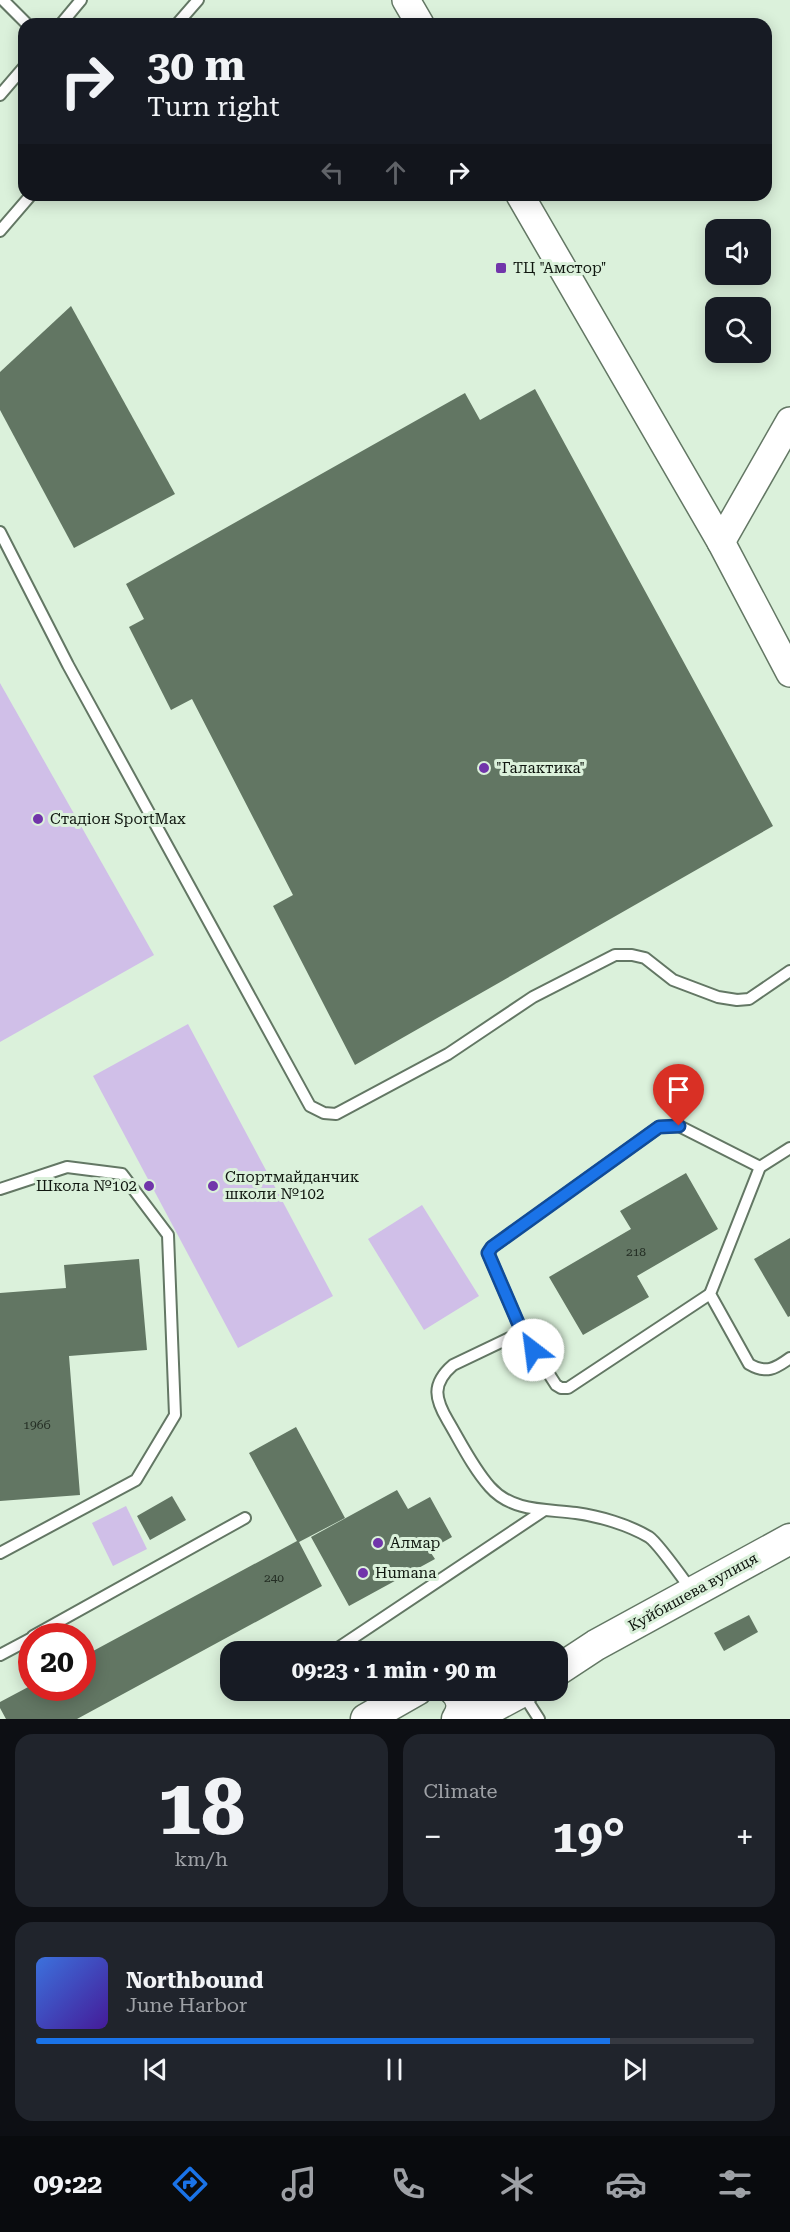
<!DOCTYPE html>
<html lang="en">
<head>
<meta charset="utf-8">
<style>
	body { margin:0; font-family:"Roboto Serif",serif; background:#20242c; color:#f1f3f6; height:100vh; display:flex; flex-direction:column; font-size:22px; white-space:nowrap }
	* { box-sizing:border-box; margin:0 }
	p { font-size:20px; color:#9ea1a6 }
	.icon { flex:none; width:33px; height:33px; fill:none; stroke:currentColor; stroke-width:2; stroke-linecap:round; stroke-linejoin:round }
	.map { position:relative; height:1719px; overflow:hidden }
	.drawer { display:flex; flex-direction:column; gap:15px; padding:15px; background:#0d0f14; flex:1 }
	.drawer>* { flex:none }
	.banner { position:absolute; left:18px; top:18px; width:754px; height:183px; border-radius:18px; box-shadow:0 3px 15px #0003; background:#171b24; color:#f1f3f6; overflow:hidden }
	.buttons { position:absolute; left:705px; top:219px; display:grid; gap:12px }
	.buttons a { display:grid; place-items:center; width:66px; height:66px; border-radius:12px; background:#171b24; box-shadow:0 3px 15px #0003; font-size:30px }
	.speed { position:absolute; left:18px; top:1623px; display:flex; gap:12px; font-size:30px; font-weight:700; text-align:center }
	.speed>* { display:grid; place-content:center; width:78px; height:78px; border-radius:50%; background:#171b24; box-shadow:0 3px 15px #0003; line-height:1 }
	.speed .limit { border:9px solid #d22; background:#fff; color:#111 }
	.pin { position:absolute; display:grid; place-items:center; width:51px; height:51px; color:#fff; margin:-62px -26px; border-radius:50% 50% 50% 0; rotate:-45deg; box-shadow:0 0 6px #0007 }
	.pin .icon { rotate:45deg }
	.me { position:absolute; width:66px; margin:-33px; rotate:330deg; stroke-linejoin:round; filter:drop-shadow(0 0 4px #0008) }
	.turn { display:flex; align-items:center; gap:21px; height:126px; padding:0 30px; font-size:27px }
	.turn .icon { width:78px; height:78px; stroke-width:2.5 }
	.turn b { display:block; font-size:42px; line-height:51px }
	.lanes { display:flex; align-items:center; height:57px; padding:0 30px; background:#0003; justify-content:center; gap:30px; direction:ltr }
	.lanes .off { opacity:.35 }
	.big { font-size:45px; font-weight:700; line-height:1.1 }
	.drawer .card { flex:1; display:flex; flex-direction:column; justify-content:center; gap:9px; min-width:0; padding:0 21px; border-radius:18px; background:#20242c }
	.drawer .dial { align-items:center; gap:0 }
	.dial b { font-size:78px; line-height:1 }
	.song { display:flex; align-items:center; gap:18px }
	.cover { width:72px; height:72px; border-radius:9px; background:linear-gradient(135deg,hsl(220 70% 55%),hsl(260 70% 35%)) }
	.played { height:6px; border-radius:3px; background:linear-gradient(90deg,#1a73e8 80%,#363941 80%) }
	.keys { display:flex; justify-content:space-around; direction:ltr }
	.heat { display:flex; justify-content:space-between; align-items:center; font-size:33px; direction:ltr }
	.drawer .tiles { flex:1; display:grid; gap:15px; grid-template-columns:1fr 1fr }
	.card:last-child { grid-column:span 2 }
	.trip { position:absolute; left:220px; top:1641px; width:348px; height:60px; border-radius:18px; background:#171b24; box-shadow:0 3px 15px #0003; font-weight:700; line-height:60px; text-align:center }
	.menu { display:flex; height:96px; justify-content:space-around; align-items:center; background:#090b0e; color:#9ea1a6 }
	.menu .icon { width:42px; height:42px }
	.menu .active { color:#1a73e8 }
	.menu b { font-size:27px; color:#f1f3f6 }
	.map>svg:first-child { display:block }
	.green { fill:#d0bfe8 }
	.building { fill:#627663 }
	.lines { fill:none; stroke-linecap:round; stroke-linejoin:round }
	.service-casing { stroke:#637764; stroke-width:14 }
	.tertiary-casing { stroke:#637764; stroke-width:30 }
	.secondary-casing { stroke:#637764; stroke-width:33 }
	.service { stroke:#fff; stroke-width:10 }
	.tertiary { stroke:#fff; stroke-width:27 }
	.secondary { stroke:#fff; stroke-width:30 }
	.route-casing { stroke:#114b97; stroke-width:15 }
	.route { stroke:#1a73e8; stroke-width:10 }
	.poi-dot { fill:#7135aa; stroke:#dbf1db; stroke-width:2 }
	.labels { text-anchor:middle; stroke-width:6; stroke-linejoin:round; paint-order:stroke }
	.number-label { font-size:12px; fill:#242e24 }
	.poi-label { font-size:15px; fill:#0f160f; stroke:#dbf1db; text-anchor:start }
	.street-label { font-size:15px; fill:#0f160f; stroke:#dbf1db }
</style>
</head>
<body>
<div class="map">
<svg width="790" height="1719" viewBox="0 0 790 1719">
	<rect width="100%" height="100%" fill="#dbf1db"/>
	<g class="green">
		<path d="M0,683L154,955L0,1042Z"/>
		<path d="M188,1024L333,1296L238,1348L93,1076Z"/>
		<path d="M422,1205L479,1296L424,1330L368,1239Z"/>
		<path d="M126,1506L147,1549L113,1566L92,1523Z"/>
	</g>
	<g class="building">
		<path d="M71,306L175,494L74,548L0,410V372Z"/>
		<path d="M535,389L773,826L355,1065L273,906L293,895L192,699L171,710L129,627L144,619L126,584L465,393L480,420Z"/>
		<path d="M686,1173L718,1229L637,1276L649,1297L583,1335L549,1277L631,1229L620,1211Z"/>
		<path d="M790,1238V1316L788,1317L754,1259Z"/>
		<path d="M139,1259L147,1350L69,1356L80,1495L0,1501V1293L66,1288L64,1265Z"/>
		<path d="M296,1427L345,1518L299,1542L322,1586L77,1719H6L0,1708V1702L32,1685V1688H82V1657L297,1541L249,1453Z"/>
		<path d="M397,1490L408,1509L430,1497L452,1537L429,1550L435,1559L349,1606L311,1537Z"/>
		<path d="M172,1496L186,1520L150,1540L137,1516Z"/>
		<path d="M749,1615L758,1632L724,1651L714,1633Z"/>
	</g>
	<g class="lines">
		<g class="service-casing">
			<g id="service">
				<path d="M3,0L27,24"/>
				<path d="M61,24L81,0"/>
				<path d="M177,24L198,0"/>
				<path d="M0,95L24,67"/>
				<path d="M0,231L31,195"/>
				<path d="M0,532L68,665L310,1106L324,1113L336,1114L448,1054L533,997L615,955H632L645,958L673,980L718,997L737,1000L749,999L790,971"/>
				<path d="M790,1148L760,1167L710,1294L749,1364C766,1374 775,1369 790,1358"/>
				<path d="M0,1189L67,1167L122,1174L168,1235L175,1415L136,1480L0,1553"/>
				<path d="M710,1294L568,1388H561L556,1385L522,1332L488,1253L492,1247L659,1127L679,1126L760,1167"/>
				<path d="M522,1332L453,1365C431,1384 435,1399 448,1421C461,1443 473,1468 490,1487C512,1512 546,1509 576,1513C599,1516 629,1525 649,1537C658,1543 684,1580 692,1591"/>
				<path d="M33,1636L245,1518"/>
				<path d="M332,1652L543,1511"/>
				<path d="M0,1655L32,1638"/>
				<path d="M523,1694L539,1719"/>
			</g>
		</g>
		<g class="tertiary-casing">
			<g id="tertiary">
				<path d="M406,0L420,24"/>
				<path d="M520,195L721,542L790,673"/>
				<path d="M721,542L790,421"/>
			</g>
		</g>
		<g class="secondary-casing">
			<g id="secondary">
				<path d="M558,1670L596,1645L790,1539"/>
				<path d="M454,1690C463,1698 464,1709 457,1719"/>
				<path d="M366,1719L417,1690"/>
				<path d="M471,1719L525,1690"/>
			</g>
		</g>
		<use href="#service" class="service"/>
		<use href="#tertiary" class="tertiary"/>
		<use href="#secondary" class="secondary"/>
	</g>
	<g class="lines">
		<g class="route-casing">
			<path id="route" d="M533,1350L522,1332L488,1253L492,1247L659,1127L679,1126"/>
		</g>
		<use href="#route" class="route"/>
	</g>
	<g class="poi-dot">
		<rect x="495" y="262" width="12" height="12" rx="3"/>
		<circle cx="484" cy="768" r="6"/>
		<circle cx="38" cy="819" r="6"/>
		<circle cx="149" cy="1186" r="6"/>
		<circle cx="213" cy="1186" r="6"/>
		<circle cx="378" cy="1543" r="6"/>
		<circle cx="363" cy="1573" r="6"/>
	</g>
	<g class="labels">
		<g class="number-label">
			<text x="636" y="1256">218</text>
			<text x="37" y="1429">196б</text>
			<text x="274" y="1582">240</text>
		</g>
		<g class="poi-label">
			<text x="513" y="273">ТЦ "Амстор"</text>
			<text x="496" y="773">"Галактика"</text>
			<text x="50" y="824">Стадіон SportMax</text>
			<text x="225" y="1182">Спортмайданчик<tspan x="225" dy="17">школи №102</tspan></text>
			<text x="137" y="1191" text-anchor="end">Школа №102</text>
			<text x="390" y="1548">Алмар</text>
			<text x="375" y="1578">Humana</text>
		</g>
		<g class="street-label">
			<text transform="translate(693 1592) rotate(-29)" y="5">Куйбишева вулиця</text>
		</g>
	</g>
</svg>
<div class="buttons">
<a><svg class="icon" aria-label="sound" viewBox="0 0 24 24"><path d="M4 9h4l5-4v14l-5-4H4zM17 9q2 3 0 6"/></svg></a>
<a><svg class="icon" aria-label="search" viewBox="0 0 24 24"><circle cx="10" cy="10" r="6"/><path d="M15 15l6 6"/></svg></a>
</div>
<div class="speed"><div class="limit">20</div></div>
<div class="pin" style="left:679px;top:1126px;background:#d93025"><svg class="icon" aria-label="arrive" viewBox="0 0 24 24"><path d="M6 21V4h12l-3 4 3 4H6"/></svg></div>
<svg class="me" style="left:533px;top:1350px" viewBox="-20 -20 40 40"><circle r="19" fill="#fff"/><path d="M0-13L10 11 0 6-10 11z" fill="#1a73e8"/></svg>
<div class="trip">09:23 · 1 min · 90 m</div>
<div class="banner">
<div class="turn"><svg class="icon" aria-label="right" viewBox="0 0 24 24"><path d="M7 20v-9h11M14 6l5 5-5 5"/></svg><div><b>30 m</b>Turn right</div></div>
<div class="lanes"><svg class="icon off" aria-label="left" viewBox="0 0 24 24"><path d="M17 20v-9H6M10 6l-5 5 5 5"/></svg><svg class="icon off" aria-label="ahead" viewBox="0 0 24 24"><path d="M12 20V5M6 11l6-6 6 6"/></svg><svg class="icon" aria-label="right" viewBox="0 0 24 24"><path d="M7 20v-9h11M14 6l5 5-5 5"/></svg></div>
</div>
</div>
<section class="drawer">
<div class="tiles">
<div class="card dial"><b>18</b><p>km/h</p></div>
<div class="card"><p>Climate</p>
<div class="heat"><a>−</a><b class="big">19°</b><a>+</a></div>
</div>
<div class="card">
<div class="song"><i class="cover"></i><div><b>Northbound</b><p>June Harbor</p></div></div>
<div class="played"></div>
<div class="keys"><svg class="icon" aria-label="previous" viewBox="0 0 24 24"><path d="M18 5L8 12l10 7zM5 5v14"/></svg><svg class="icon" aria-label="pause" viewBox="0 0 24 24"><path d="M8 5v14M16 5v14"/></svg><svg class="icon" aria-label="next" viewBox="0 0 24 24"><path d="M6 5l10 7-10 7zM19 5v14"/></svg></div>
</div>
</div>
</section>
<nav class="menu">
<b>09:22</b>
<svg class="icon active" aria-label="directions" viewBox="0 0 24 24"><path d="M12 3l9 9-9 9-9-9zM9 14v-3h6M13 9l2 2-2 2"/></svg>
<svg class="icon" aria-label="music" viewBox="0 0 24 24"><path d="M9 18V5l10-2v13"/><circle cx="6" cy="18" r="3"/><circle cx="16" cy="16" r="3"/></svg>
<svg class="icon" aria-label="phone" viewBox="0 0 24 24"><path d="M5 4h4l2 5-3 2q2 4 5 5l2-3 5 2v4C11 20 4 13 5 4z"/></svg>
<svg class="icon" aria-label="climate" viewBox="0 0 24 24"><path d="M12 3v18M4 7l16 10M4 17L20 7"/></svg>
<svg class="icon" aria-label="car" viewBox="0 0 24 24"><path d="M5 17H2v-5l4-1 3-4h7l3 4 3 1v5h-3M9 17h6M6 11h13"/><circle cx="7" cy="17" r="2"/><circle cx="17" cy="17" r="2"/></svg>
<svg class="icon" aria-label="filters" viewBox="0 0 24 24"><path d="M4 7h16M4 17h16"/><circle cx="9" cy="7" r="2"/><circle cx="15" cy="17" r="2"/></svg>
</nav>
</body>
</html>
